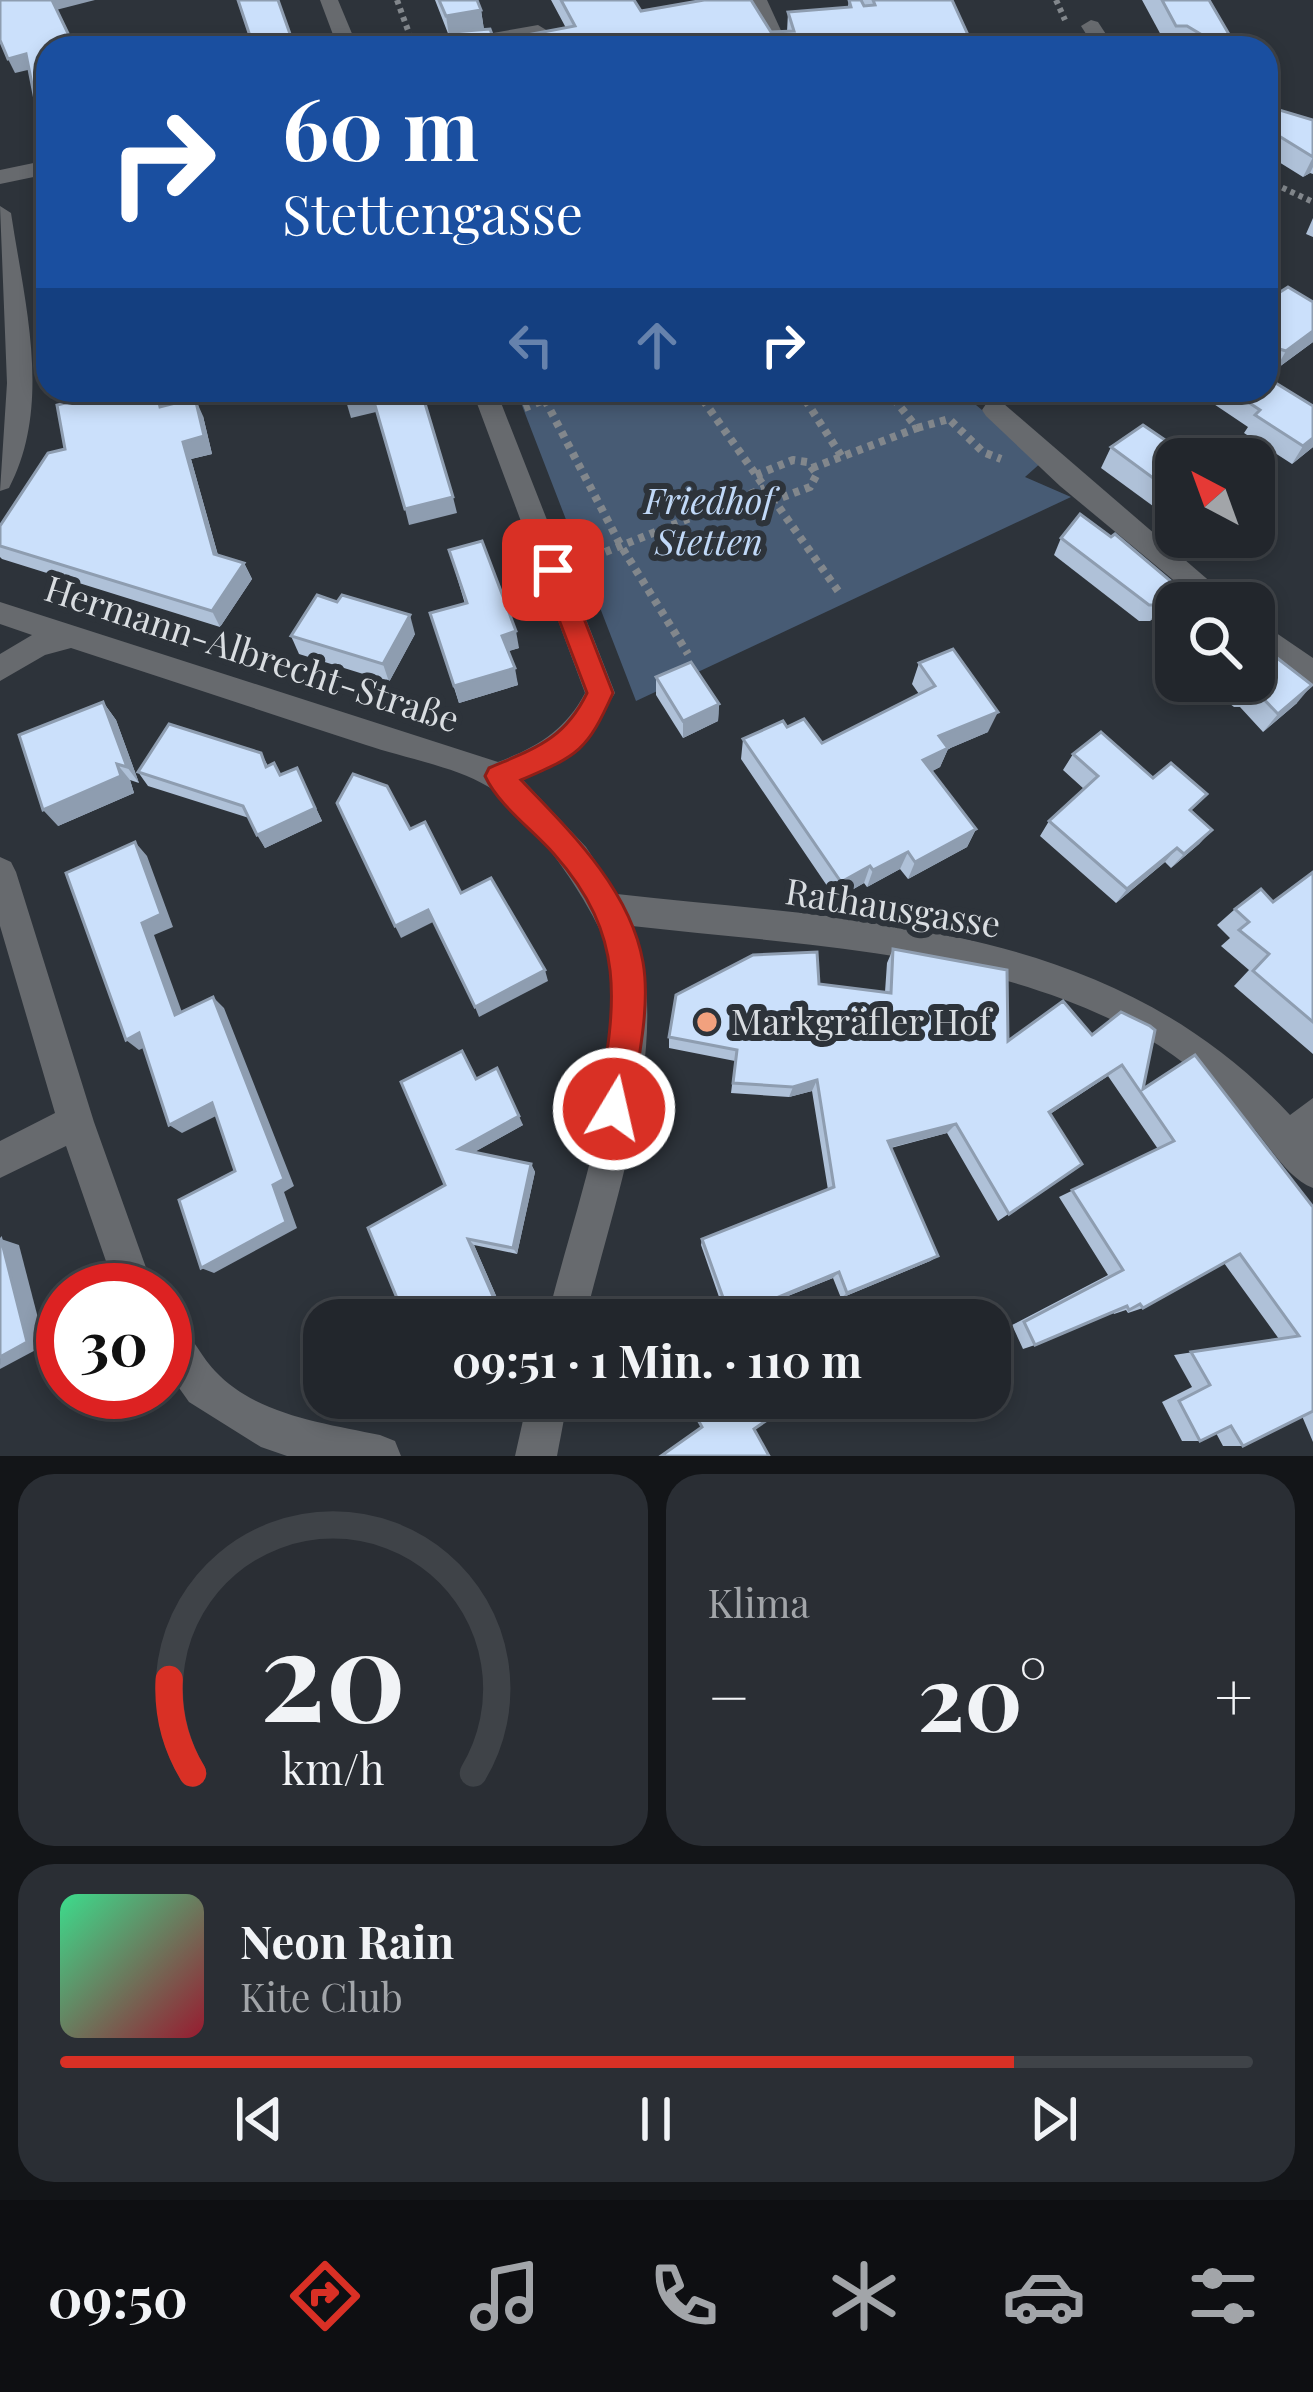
<!DOCTYPE html>
<html lang="de">
<head>
<meta charset="utf-8">
<style>
	body { margin:0; font-family:"Playfair Display",serif; background:#2a2e34; color:#f1f3f6; height:100vh; display:flex; flex-direction:column; font-size:45px; white-space:nowrap }
	* { box-sizing:border-box; margin:0 }
	p { font-size:39px; color:#a2a5a9 }
	.icon { flex:none; width:66px; height:66px; fill:none; stroke:currentColor; stroke-width:2; stroke-linecap:round; stroke-linejoin:round }
	.map { position:relative; height:1456px; overflow:hidden }
	.side { display:flex; flex-direction:column; gap:18px; padding:18px; background:#131518; flex:1 }
	.side>* { flex:none }
	.guide { position:absolute; left:36px; top:36px; width:1242px; height:366px; border-radius:36px; box-shadow:0 6px 18px #0003,0 0 0 3px #3f4348; background:#1a4fa0; color:#fff; overflow:hidden }
	.needle { width:78px; rotate:319deg }
	.buttons { position:absolute; left:1155px; top:438px; display:grid; gap:24px }
	.buttons a { display:grid; place-items:center; width:120px; height:120px; border-radius:24px; background:#22262c; box-shadow:0 6px 18px #0003,0 0 0 3px #3f4348; font-size:60px }
	.speed { position:absolute; left:36px; top:1263px; display:flex; gap:24px; font-size:60px; font-weight:700; text-align:center }
	.speed>* { display:grid; place-content:center; width:156px; height:156px; border-radius:50%; background:#22262c; box-shadow:0 6px 18px #0003,0 0 0 3px #3f4348; line-height:1 }
	.speed .limit { border:18px solid #d22; background:#fff; color:#111 }
	.pin { position:absolute; display:grid; place-items:center; width:102px; height:102px; color:#fff; margin:-51px; border-radius:24px; box-shadow:0 6px 18px #0006 }
	.me { position:absolute; width:132px; margin:-66px; rotate:9deg; stroke-linejoin:round; filter:drop-shadow(0 0 9px #0008) }
	.turn { display:flex; align-items:center; gap:42px; height:252px; padding:0 48px; font-size:54px }
	.turn .icon { width:156px; height:156px; stroke-width:2.5 }
	.turn b { display:block; font-size:84px; line-height:102px }
	.lanes { display:flex; align-items:center; height:114px; padding:0 48px; background:#0003; justify-content:center; gap:60px; direction:ltr }
	.lanes .off { opacity:.35 }
	.big { font-size:90px; font-weight:700; line-height:1.1 }
	.side .tile { flex:1; display:flex; flex-direction:column; justify-content:center; gap:18px; min-width:0; padding:0 42px; border-radius:36px; background:#2a2e34 }
	.side .dial { align-items:center; gap:0 }
	.dial svg { height:312px; overflow:visible; fill:none; stroke:#3f4348; stroke-width:7; stroke-linecap:round; text-anchor:middle }
	.dial text { fill:#f1f3f6; stroke:none }
	.song { display:flex; align-items:center; gap:36px }
	.cover { width:144px; height:144px; border-radius:18px; background:linear-gradient(135deg,hsl(150 70% 55%),hsl(350 70% 35%)) }
	.played { height:12px; border-radius:6px; background:linear-gradient(90deg,#d93025 80%,#3f4348 80%) }
	.keys { display:flex; justify-content:space-around; direction:ltr }
	.heat { display:flex; justify-content:space-between; align-items:center; font-size:66px; direction:ltr }
	.side .tiles { flex:1; display:grid; gap:18px; grid-template-columns:1fr 1fr }
	.tile:last-child { grid-column:span 2 }
	.trip { position:absolute; left:303px; top:1299px; width:708px; height:120px; border-radius:36px; background:#22262c; box-shadow:0 6px 18px #0003,0 0 0 3px #3f4348; font-weight:700; line-height:120px; text-align:center }
	.menu { display:flex; height:192px; justify-content:space-around; align-items:center; background:#0e0f12; color:#a2a5a9 }
	.menu .icon { width:84px; height:84px }
	.menu .selected { color:#d93025 }
	.menu b { font-size:54px; color:#f1f3f6 }
	.map>svg:first-child { display:block }
	.green { fill:#475b74 }
	.lines { fill:none; stroke-linecap:round; stroke-linejoin:round }
	.path-far1 { stroke:#82878c; stroke-width:6; stroke-dasharray:4.5 4.5; stroke-linecap:butt }
	.path { stroke:#82878c; stroke-width:8; stroke-dasharray:6 6; stroke-linecap:butt }
	.minor { fill:#676a6e; fill-rule:evenodd }
	.wall { fill:#afc1d8 }
	.shaded-wall { fill:#8e9db0 }
	.building { fill:#cbe0fb; stroke:#8e9db0; stroke-width:3 }
	.route { fill:#d93025; stroke:#8d1f18; stroke-width:3 }
	.poi-dot { fill:#f2a17e; stroke:#2d333a; stroke-width:4.5 }
	.labels { text-anchor:middle; stroke-width:12; stroke-linejoin:round; paint-order:stroke }
	.park-label { font-size:36px; font-style:italic; fill:#c1d9f8; stroke:#2d333a }
	.street-label { font-size:36px; fill:#d9dde1; stroke:#2d333a }
	.poi-label { font-size:36px; fill:#d9dde1; stroke:#2d333a; text-anchor:start }
</style>
</head>
<body>
<div class="map">
<svg width="1313" height="1456" viewBox="0 0 1313 1456">
	<rect width="100%" height="100%" fill="#2d333a"/>
	<path class="green" d="M516,390H958L1043,461L1025,477L1071,497L636,701Z"/>
	<g class="lines">
		<g class="path-far1">
			<path d="M397,0L414,47"/>
			<path d="M1056,0L1065,20"/>
			<path d="M1266,180L1313,202"/>
		</g>
		<g class="path">
			<path d="M696,390L841,595"/>
			<path d="M799,390L842,457"/>
			<path d="M545,400L621,546L688,654"/>
			<path d="M524,408L568,390"/>
			<path d="M917,428L949,419L983,452L1001,459"/>
			<path d="M812,468L917,428L887,390"/>
			<path d="M756,475L793,460L807,462L817,474L810,487L775,500"/>
			<path d="M583,561L765,488"/>
		</g>
		<g class="minor">
			<path d="M320,0H338L358,48H338Z"/>
			<path d="M749,0H767L789,48H769Z"/>
			<path d="M1091,20L1098,22L1115,48H1095L1081,26Z"/>
			<path d="M538,25L548,31L545,35L475,48H432L442,42Z"/>
			<path d="M48,160V174L0,184V170Z"/>
			<path d="M0,206L11,213C24,301 53,404 9,488L0,491L7,383Z"/>
			<path d="M472,390H496L615,693L582,747L523,780L586,847L617,894C863,922 1108,920 1290,1115L1313,1098V1188C1287,1178 1269,1145 1250,1124C1219,1092 1184,1059 1145,1037C990,950 805,946 632,926C677,1035 611,1209 585,1320H547C573,1213 627,1073 611,962C604,917 526,808 487,786C456,767 401,757 366,745C268,713 169,680 71,648L45,655L0,681V654L32,635L0,624V602L498,762C537,747 565,731 585,693Z"/>
			<path d="M995,401L1004,404L1235,603H1201L1060,486L986,416L982,410L986,404Z"/>
			<path d="M1254,618L1313,658V686L1254,646Z"/>
			<path d="M0,857L11,862L16,872L94,1122L154,1290H116L66,1146L0,1178V1141L55,1113L0,926Z"/>
			<path d="M165,1315C189,1326 197,1352 215,1371C256,1415 324,1423 380,1435L395,1441L401,1456H287L261,1447L189,1402L165,1368Z"/>
			<path d="M528,1398H568L557,1456H515Z"/>
		</g>
	</g>
	<g class="wall">
		<path d="M435,0H477L481,10L484,30L493,37L506,39L566,28L551,0H634L641,11L771,32H787L788,12L848,7L849,0L864,6L862,0H952L974,48H455L453,35L449,36Z"/>
		<path d="M1142,0H1209L1237,48H1168Z"/>
		<path d="M1266,106L1313,120V174L1310,173L1303,177L1266,154Z"/>
		<path d="M1313,218V237L1306,234Z"/>
		<path d="M1266,287L1277,294L1313,302V342L1275,370L1268,368L1266,371Z"/>
		<path d="M72,390H158L164,406L203,416L212,454L191,459L218,555L244,563L252,579L220,627L2,559L0,557V526L65,449L73,401Z"/>
		<path d="M1006,390H1046L1024,404Z"/>
		<path d="M1193,390H1266L1313,406V447L1292,464L1244,433L1248,427Z"/>
		<path d="M1111,447L1176,495L1157,509L1101,468Z"/>
		<path d="M1061,538L1170,605L1150,621H1139L1054,555Z"/>
		<path d="M449,550L519,648L508,651L518,685L459,703L430,613L465,604Z"/>
		<path d="M337,602L415,634L389,682L299,654L291,636Z"/>
		<path d="M919,663L988,732L948,749L940,767L932,771L976,829L967,847L908,879L900,869L867,887L864,883L836,899L741,759L743,739L822,743L919,694L912,684Z"/>
		<path d="M656,677L719,704L718,721L683,738L656,695Z"/>
		<path d="M1209,681H1254L1297,703L1263,732L1240,707H1234L1206,685Z"/>
		<path d="M103,702L116,720L139,783L130,780L134,793L58,826Z"/>
		<path d="M261,753L268,766L281,775L297,768L322,821L265,848L249,818L148,786L138,772Z"/>
		<path d="M1073,754L1191,811L1212,830L1199,844L1171,868L1165,862L1116,903L1040,836L1049,821L1084,789L1063,770Z"/>
		<path d="M1313,872V1054L1234,986L1249,970L1221,946L1230,938L1217,925L1235,909L1273,902Z"/>
		<path d="M893,949L1008,1041L1092,1035L1143,1089L1313,1207V1442L1302,1416L1243,1446H1223L1216,1433L1200,1441H1182L1162,1402L1192,1387L1174,1355L1279,1339L1224,1263L1143,1308L1128,1313L1126,1310L1114,1314L1113,1312L1035,1345L1023,1349L1012,1325L1108,1275L1059,1197L1158,1149L1108,1076L1050,1114L1082,1164L998,1221L947,1133L891,1148L938,1256L930,1261L841,1298L833,1278L727,1320L701,1245L702,1239L828,1190L812,1091L789,1097L731,1093L735,1061L669,1048V1037L819,984L885,992L887,963Z"/>
		<path d="M476,1079L523,1125L474,1152L531,1164L535,1172L517,1254L474,1245L504,1314L495,1320H426L423,1312L411,1319L404,1315L445,1185Z"/>
	</g>
	<g class="shaded-wall">
		<path d="M52,0H95L56,10Z"/>
		<path d="M481,10L484,30L449,36L446,16Z"/>
		<path d="M811,36L810,48H747Z"/>
		<path d="M26,54L32,69L15,73L8,59Z"/>
		<path d="M48,128V145L41,130Z"/>
		<path d="M1313,157V167L1310,173L1303,177Z"/>
		<path d="M1313,331V342L1275,370L1286,351Z"/>
		<path d="M1029,390H1046L1024,404Z"/>
		<path d="M372,395L376,412L351,418L346,401Z"/>
		<path d="M195,398L203,416L212,454L191,459L222,570L214,554L183,442Z"/>
		<path d="M1313,438V447L1292,464L1303,446Z"/>
		<path d="M1176,483V495L1157,509L1168,489Z"/>
		<path d="M453,497L457,513L409,525L405,509Z"/>
		<path d="M244,563L252,579L220,627L212,611Z"/>
		<path d="M1180,589L1170,605L1150,621L1160,605Z"/>
		<path d="M410,615L415,634L389,682L383,664Z"/>
		<path d="M516,631L519,648L506,652L502,636Z"/>
		<path d="M515,668L518,685L459,703L454,686Z"/>
		<path d="M1312,685L1297,703L1263,732L1278,714Z"/>
		<path d="M103,702L116,720L139,783L127,767Z"/>
		<path d="M719,704L718,721L683,738V721Z"/>
		<path d="M998,712L988,732L948,749L940,767L916,780L923,760L939,736Z"/>
		<path d="M117,764L130,780L134,793L58,826L43,810Z"/>
		<path d="M297,768L322,821L265,848L257,835Z"/>
		<path d="M976,829L967,847L908,879L915,862Z"/>
		<path d="M1212,830L1199,844L1171,868L1184,854Z"/>
		<path d="M135,842L147,856L173,927L154,935L187,1026L175,1015L142,923Z"/>
		<path d="M1177,848L1165,862L1116,903L1127,889Z"/>
		<path d="M908,852L900,869L867,887L873,870Z"/>
		<path d="M870,866L864,883L836,899L841,882Z"/>
		<path d="M428,910L433,922L401,938L395,926Z"/>
		<path d="M545,970L548,981L479,1017L475,1007Z"/>
		<path d="M213,997L224,1008L294,1186L284,1192L297,1228L214,1273L201,1268L273,1185Z"/>
		<path d="M139,1033L152,1044L139,1050L126,1040Z"/>
		<path d="M1122,1065L1108,1076L1038,1122L1049,1112Z"/>
		<path d="M817,1080L812,1091L789,1097L793,1087Z"/>
		<path d="M212,1103L224,1112L182,1133L169,1125Z"/>
		<path d="M519,1116L523,1125L464,1158L459,1149Z"/>
		<path d="M956,1124L947,1133L881,1150L888,1141Z"/>
		<path d="M531,1164L535,1172L517,1254L513,1248Z"/>
		<path d="M1,1239L19,1245L45,1345L0,1369Z"/>
		<path d="M468,1239L474,1245L504,1314L495,1320H484Z"/>
		<path d="M938,1256L930,1261L841,1298L847,1293Z"/>
		<path d="M839,1272L833,1278L728,1320L730,1317Z"/>
		<path d="M420,1305L427,1309L411,1319L404,1315Z"/>
	</g>
	<g class="building">
		<path d="M0,0H52L75,48H48V128L41,130L26,54L8,59L0,40Z"/>
		<path d="M238,0H278L295,48H254Z"/>
		<path d="M439,0H477L481,10L446,16Z"/>
		<path d="M561,0H634L641,11L704,0H751L771,32L794,31L788,12L851,7L849,0H861L864,6L875,5L873,0H952L974,48H860L858,40L814,44L811,36L747,48H460L453,32L490,29L493,37L503,35L506,39L575,26Z"/>
		<path d="M1162,0H1209L1237,48H1224L1187,26H1176Z"/>
		<path d="M1266,106L1313,120V157L1266,128Z"/>
		<path d="M48,256V294L41,258Z"/>
		<path d="M1266,287L1277,294L1288,287L1313,302V331L1286,351L1273,347L1272,362L1266,366Z"/>
		<path d="M1266,377L1313,406V438L1303,446L1255,415L1260,410L1230,390H1266Z"/>
		<path d="M72,390H156L160,407L195,398L204,436L183,442L214,554L244,563L212,611L0,546V526L48,453L65,449L57,405L73,401Z"/>
		<path d="M342,390H421L453,497L405,509L372,395L346,401Z"/>
		<path d="M1143,425L1193,459H1176V483L1168,489L1111,447Z"/>
		<path d="M1080,514L1111,537L1115,534L1180,589L1160,605H1149L1061,538Z"/>
		<path d="M482,541L516,631L502,636L515,668L454,686L430,613L467,603L449,550Z"/>
		<path d="M317,595L337,602L342,595L410,615L383,664L291,636Z"/>
		<path d="M1254,644H1259L1312,685L1278,714L1254,689H1248L1237,681H1254Z"/>
		<path d="M953,649L998,712L939,736L948,748L923,760L976,829L915,862L908,852L873,870L870,866L841,882L743,739L783,721L787,727L804,719L822,743L935,686L919,663Z"/>
		<path d="M691,662L719,704L683,721L656,677Z"/>
		<path d="M103,702L127,767L117,764L121,776L43,810L19,735Z"/>
		<path d="M169,724L261,753L266,767L274,763L280,775L297,768L315,808L257,835L243,806L138,772Z"/>
		<path d="M1101,732L1153,778L1171,763L1207,794L1190,810L1212,830L1184,854L1177,848L1127,889L1049,821L1098,776L1073,754Z"/>
		<path d="M353,774L387,786L410,829L425,822L461,893L491,878L545,970L475,1007L428,910L395,926L337,803Z"/>
		<path d="M135,842L161,914L142,923L175,1015L213,997L284,1179L273,1185L286,1222L201,1268L179,1200L235,1171L212,1103L169,1125L139,1033L126,1040L66,873Z"/>
		<path d="M1313,872V1022L1253,971L1269,954L1239,930L1249,922L1235,909L1261,889L1273,902Z"/>
		<path d="M893,949L1007,970L1008,1041L1063,1001L1092,1035L1121,1012L1150,1026L1155,1030L1143,1089L1195,1055L1313,1207V1411L1243,1446L1231,1426L1200,1441L1179,1401L1210,1385L1191,1352L1299,1336L1240,1254L1143,1308L1140,1304L1129,1310L1127,1306L1035,1345L1024,1322L1123,1270L1072,1190L1174,1141L1122,1065L1049,1112L1082,1164L1009,1214L956,1124L888,1141L938,1256L847,1293L839,1272L730,1317L702,1239L834,1187L818,1086L817,1080L793,1087L733,1083L737,1050L669,1037L676,995L753,955L817,952L819,984L891,993Z"/>
		<path d="M462,1051L476,1079L497,1068L519,1116L459,1149L531,1164L513,1248L468,1239L499,1310L484,1320H426L420,1305L404,1315L368,1228L445,1185L401,1082Z"/>
		<path d="M1,1239L27,1342L0,1357V1240Z"/>
		<path d="M686,1398H759L770,1418L754,1429L769,1456H661L702,1427Z"/>
	</g>
	<path class="route" d="M553,560L565,570L613,693C587,751 579,755 521,780C570,831 630,889 643,962C651,1008 637,1063 631,1109L626,1121L614,1126L603,1121L598,1109C615,1006 629,939 554,854C532,829 499,806 485,776L489,768C535,748 564,740 587,693L540,570Z"/>
	<circle class="poi-dot" cx="707" cy="1022" r="12"/>
	<g class="labels">
		<g class="park-label">
			<text x="709" y="514">Friedhof<tspan x="709" dy="41">Stetten</tspan></text>
		</g>
		<g class="street-label">
			<text transform="translate(252 654) rotate(18)" y="13">Hermann-Albrecht-Straße</text>
			<text transform="translate(893 908) rotate(9)" y="13">Rathausgasse</text>
		</g>
		<g class="poi-label">
			<text x="731" y="1035">Markgräfler Hof</text>
		</g>
	</g>
</svg>
<div class="buttons">
<a><svg class="needle" viewBox="-14 -14 28 28"><path d="M0-13l5 13h-10z" fill="#e53935"/><path d="M0 13l5-13h-10z" fill="#a2a5a9"/></svg></a>
<a><svg class="icon" aria-label="search" viewBox="0 0 24 24"><circle cx="10" cy="10" r="6"/><path d="M15 15l6 6"/></svg></a>
</div>
<div class="speed"><div class="limit">30</div></div>
<div class="pin" style="left:553px;top:570px;background:#d93025"><svg class="icon" aria-label="arrive" viewBox="0 0 24 24"><path d="M6 21V4h12l-3 4 3 4H6"/></svg></div>
<svg class="me" style="left:614px;top:1109px" viewBox="-20 -20 40 40"><circle r="17" fill="#d93025" stroke="#fff" stroke-width="3"/><path d="M0-11L8 9 0 5-8 9z" fill="#fff"/></svg>
<div class="trip">09:51 · 1 Min. · 110 m</div>
<div class="guide">
<div class="turn"><svg class="icon" aria-label="right" viewBox="0 0 24 24"><path d="M7 20v-9h11M14 6l5 5-5 5"/></svg><div><b>60 m</b>Stettengasse</div></div>
<div class="lanes"><svg class="icon off" aria-label="left" viewBox="0 0 24 24"><path d="M17 20v-9H6M10 6l-5 5 5 5"/></svg><svg class="icon off" aria-label="ahead" viewBox="0 0 24 24"><path d="M12 20V5M6 11l6-6 6 6"/></svg><svg class="icon" aria-label="right" viewBox="0 0 24 24"><path d="M7 20v-9h11M14 6l5 5-5 5"/></svg></div>
</div>
</div>
<section class="side">
<div class="tiles">
<div class="tile dial"><svg viewBox="0 0 100 80">
<path d="M14 69A42 42 0 1 1 86 69"/>
<path d="M14 69A42 42 0 0 1 8 45" stroke="#d93025"/>
<text x="50" y="56" font-size="32" font-weight="700">20</text>
<text x="50" y="72" font-size="11">km/h</text>
</svg></div>
<div class="tile"><p>Klima</p>
<div class="heat"><a>−</a><b class="big">20°</b><a>+</a></div>
</div>
<div class="tile">
<div class="song"><i class="cover"></i><div><b>Neon Rain</b><p>Kite Club</p></div></div>
<div class="played"></div>
<div class="keys"><svg class="icon" aria-label="previous" viewBox="0 0 24 24"><path d="M18 5L8 12l10 7zM5 5v14"/></svg><svg class="icon" aria-label="pause" viewBox="0 0 24 24"><path d="M8 5v14M16 5v14"/></svg><svg class="icon" aria-label="next" viewBox="0 0 24 24"><path d="M6 5l10 7-10 7zM19 5v14"/></svg></div>
</div>
</div>
</section>
<nav class="menu">
<b>09:50</b>
<svg class="icon selected" aria-label="directions" viewBox="0 0 24 24"><path d="M12 3l9 9-9 9-9-9zM9 14v-3h6M13 9l2 2-2 2"/></svg>
<svg class="icon" aria-label="music" viewBox="0 0 24 24"><path d="M9 18V5l10-2v13"/><circle cx="6" cy="18" r="3"/><circle cx="16" cy="16" r="3"/></svg>
<svg class="icon" aria-label="phone" viewBox="0 0 24 24"><path d="M5 4h4l2 5-3 2q2 4 5 5l2-3 5 2v4C11 20 4 13 5 4z"/></svg>
<svg class="icon" aria-label="climate" viewBox="0 0 24 24"><path d="M12 3v18M4 7l16 10M4 17L20 7"/></svg>
<svg class="icon" aria-label="car" viewBox="0 0 24 24"><path d="M5 17H2v-5l4-1 3-4h7l3 4 3 1v5h-3M9 17h6M6 11h13"/><circle cx="7" cy="17" r="2"/><circle cx="17" cy="17" r="2"/></svg>
<svg class="icon" aria-label="filters" viewBox="0 0 24 24"><path d="M4 7h16M4 17h16"/><circle cx="9" cy="7" r="2"/><circle cx="15" cy="17" r="2"/></svg>
</nav>
</body>
</html>
